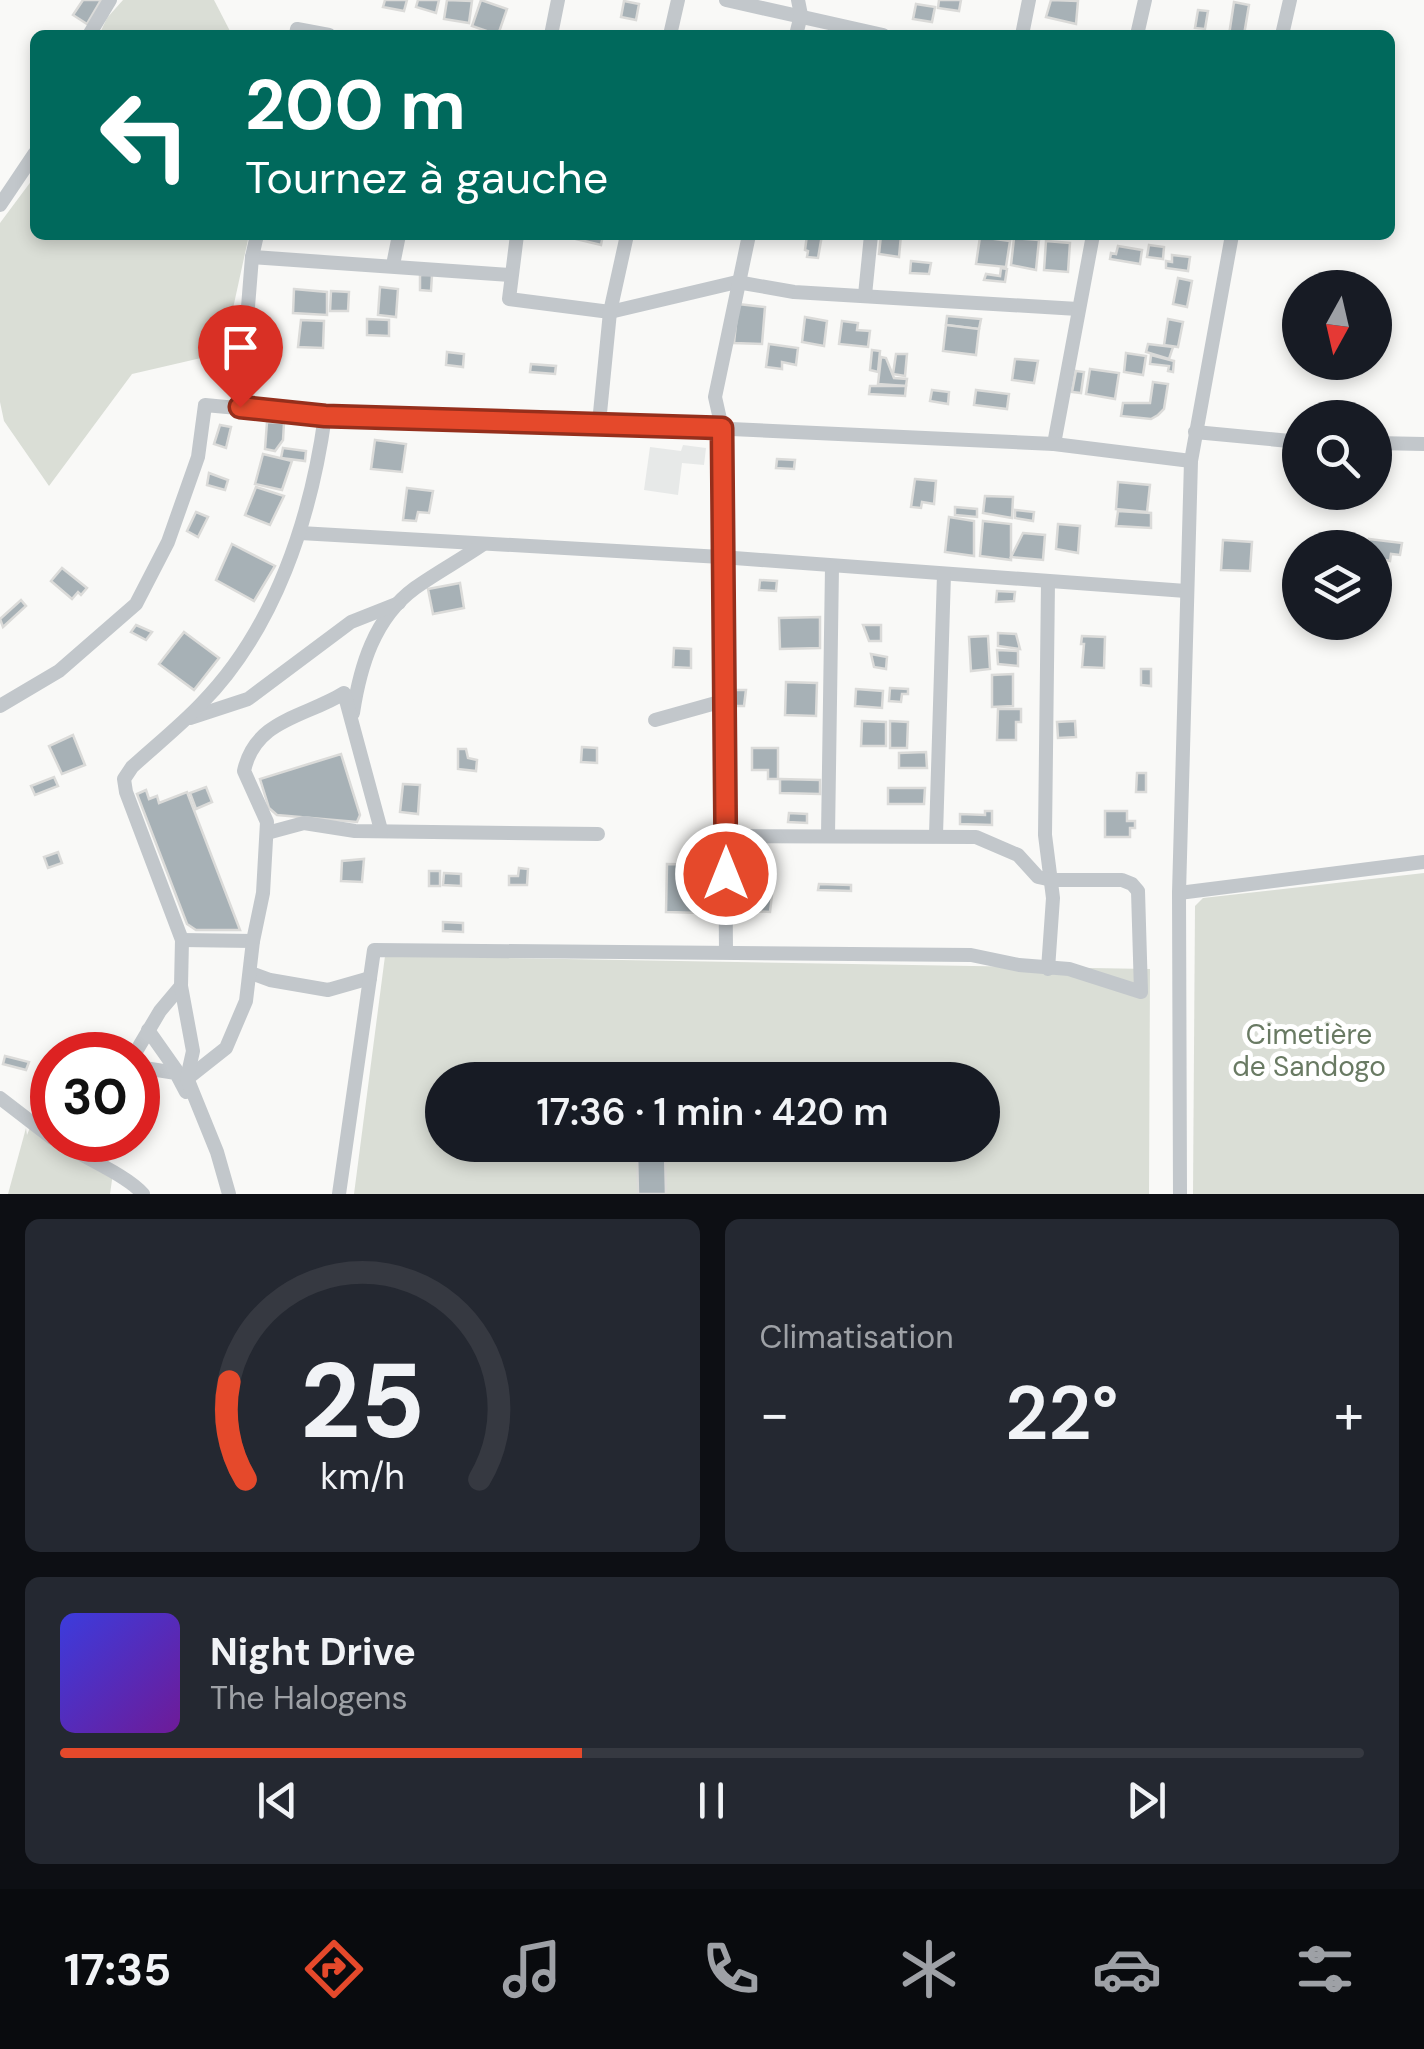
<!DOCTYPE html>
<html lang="fr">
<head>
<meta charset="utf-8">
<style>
	body { margin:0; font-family:"DM Sans",sans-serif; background:#242831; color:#f1f3f6; height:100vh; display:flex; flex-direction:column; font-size:38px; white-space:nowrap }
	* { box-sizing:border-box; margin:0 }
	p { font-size:32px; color:#9ea1a6 }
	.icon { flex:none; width:55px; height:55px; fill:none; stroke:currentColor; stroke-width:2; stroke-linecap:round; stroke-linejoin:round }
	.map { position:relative; height:1194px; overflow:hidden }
	.sheet { display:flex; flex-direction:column; gap:25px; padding:25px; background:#0d0f14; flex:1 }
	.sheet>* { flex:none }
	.hud { position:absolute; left:30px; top:30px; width:1365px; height:210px; border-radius:15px; box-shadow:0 5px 15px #0003; background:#00695c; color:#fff; overflow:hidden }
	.needle { width:65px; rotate:188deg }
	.tools { position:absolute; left:1282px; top:270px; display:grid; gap:20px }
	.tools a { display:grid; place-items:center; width:110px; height:110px; border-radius:50%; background:#171b24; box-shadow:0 5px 15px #0003; font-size:50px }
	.speed { position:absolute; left:30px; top:1032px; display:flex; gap:20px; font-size:50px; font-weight:700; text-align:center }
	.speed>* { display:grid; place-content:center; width:130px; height:130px; border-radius:50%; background:#171b24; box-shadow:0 5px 15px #0003; line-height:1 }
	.speed .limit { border:15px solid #d22; background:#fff; color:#111 }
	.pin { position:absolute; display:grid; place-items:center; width:85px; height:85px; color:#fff; margin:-102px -42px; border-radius:50% 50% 50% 0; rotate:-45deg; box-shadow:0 0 10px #0007 }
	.pin .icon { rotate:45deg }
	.me { position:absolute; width:110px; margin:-55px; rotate:0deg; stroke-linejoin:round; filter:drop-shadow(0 0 8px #0008) }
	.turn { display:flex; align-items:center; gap:35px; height:210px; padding:0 50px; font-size:45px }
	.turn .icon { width:130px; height:130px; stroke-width:2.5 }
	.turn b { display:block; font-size:70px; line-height:85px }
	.big { font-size:75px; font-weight:600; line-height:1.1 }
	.sheet .card { flex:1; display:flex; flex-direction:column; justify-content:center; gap:15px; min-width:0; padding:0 35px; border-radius:15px; background:#242831 }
	.sheet .dial { align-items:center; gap:0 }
	.dial svg { height:260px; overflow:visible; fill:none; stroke:#363941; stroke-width:7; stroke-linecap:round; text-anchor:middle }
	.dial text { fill:#f1f3f6; stroke:none }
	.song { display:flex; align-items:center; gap:30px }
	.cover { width:120px; height:120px; border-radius:15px; background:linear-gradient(135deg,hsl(240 70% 55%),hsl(280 70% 35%)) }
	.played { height:10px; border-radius:5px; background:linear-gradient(90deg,#e5492b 40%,#363941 40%) }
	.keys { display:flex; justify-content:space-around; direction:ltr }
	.heat { display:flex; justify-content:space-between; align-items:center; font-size:55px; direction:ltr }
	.sheet .tiles { flex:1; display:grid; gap:25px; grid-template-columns:1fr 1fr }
	.card:last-child { grid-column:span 2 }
	.trip { position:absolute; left:425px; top:1062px; width:575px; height:100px; border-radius:50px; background:#171b24; box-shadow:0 5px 15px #0003; font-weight:600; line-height:100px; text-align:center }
	.dock { display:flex; height:160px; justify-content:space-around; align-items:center; background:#090b0e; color:#9ea1a6 }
	.dock .icon { width:70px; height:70px }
	.dock .on { color:#e5492b }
	.dock b { font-size:45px; color:#f1f3f6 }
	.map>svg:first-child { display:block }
	.built { fill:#e7e9e8 }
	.green { fill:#daded6; fill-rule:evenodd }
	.building { fill:#a7b1b6; stroke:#dbdbd9; stroke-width:2.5 }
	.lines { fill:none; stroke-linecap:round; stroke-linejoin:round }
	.street { stroke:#c2c7cb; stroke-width:14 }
	.route-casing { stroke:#952f1c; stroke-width:25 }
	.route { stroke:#e5492b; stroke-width:18 }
	.labels { text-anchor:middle; stroke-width:10; stroke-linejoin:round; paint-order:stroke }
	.park-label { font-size:28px; fill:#697a63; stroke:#fff }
</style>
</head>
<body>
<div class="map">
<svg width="1424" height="1194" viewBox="0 0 1424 1194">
	<rect width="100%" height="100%" fill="#f9f9f7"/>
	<path class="built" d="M683,445L706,448L704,465L682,463L678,495L644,490L650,447L681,451Z"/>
	<g class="green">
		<path d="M123,0H214L232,35H99L107,18Z"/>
		<path d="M35,176V235H249L232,313L240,349L132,374L49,486L4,421L0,402V223Z"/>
		<path d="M1424,873V1194H1193L1195,906L1203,898Z"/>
		<path d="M385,956L1150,969L1149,1194H354ZM442,1080H982V1145H442Z"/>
		<path d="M31,1125L113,1173L110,1194H8L26,1128L27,1135Z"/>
	</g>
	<g class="building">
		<path d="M83,0H101L87,24L73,15Z"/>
		<path d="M385,0H407L404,11L383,7Z"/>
		<path d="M418,0H439L436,13L416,7Z"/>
		<path d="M447,0L472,1L469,23L444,19Z"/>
		<path d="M481,0L507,9L498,35L472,26Z"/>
		<path d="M939,0H961L959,11L938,8Z"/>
		<path d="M1051,0L1078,1L1076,24L1046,17Z"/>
		<path d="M624,1L639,4L636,20L621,17Z"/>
		<path d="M1234,2L1249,5L1244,35H1229Z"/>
		<path d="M916,4L935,7L932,22L913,19Z"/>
		<path d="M1198,10L1208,11L1205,29L1195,28Z"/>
		<path d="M576,235H603L601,245L576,239Z"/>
		<path d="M807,235H822L818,258L807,257L808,251L805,250Z"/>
		<path d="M881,235H901L899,257L879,254Z"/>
		<path d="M980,237L1010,241L1006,267L976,264Z"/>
		<path d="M1014,238L1039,240L1036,270L1011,265Z"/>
		<path d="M1046,241L1070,243L1068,272L1044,270Z"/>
		<path d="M1149,245L1164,247L1163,259L1147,257Z"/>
		<path d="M1118,246L1142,250L1140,264L1110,259L1111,253L1116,254Z"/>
		<path d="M1172,255L1190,257L1188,271L1166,268V261L1172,262Z"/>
		<path d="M911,261L931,263L929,274L910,273Z"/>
		<path d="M1001,268L1007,269L1005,282L984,280L986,274L1000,276Z"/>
		<path d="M420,275H432L431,291L420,290Z"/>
		<path d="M1178,278L1192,281L1187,307L1173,304Z"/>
		<path d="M380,287L398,289L396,317L378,315Z"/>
		<path d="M294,289L327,292V315L293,313Z"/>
		<path d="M331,291L349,292L348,311H330Z"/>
		<path d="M738,304L765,307L762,344L734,343Z"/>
		<path d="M947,316L981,319L979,329L946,325Z"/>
		<path d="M805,317L827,321L824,346L802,342Z"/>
		<path d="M367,319L389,320V336L367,335Z"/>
		<path d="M1168,319L1183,322L1178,347L1164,345Z"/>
		<path d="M301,320L324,321L323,348L298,347Z"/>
		<path d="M842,321L858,323L857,330L870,331L868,347L839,344Z"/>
		<path d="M946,325L979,329L976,355L943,351Z"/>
		<path d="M769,344L798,348L796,365L782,362V369L766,367Z"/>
		<path d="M1148,344L1173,347L1169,359L1146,352Z"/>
		<path d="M872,350L880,351L878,372L870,370Z"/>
		<path d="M447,352L464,354L463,367L446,365Z"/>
		<path d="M1126,353L1146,356L1143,375L1124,372Z"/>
		<path d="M896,354H907L905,376L893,374Z"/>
		<path d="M1151,355L1174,361L1173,372L1168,371L1169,366L1150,364Z"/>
		<path d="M881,357L886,358L894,378L907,379L906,386L878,384Z"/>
		<path d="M1015,359L1038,361L1034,383L1012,380Z"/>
		<path d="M531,364L556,366L555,374L530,372Z"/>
		<path d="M1090,369L1119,373L1115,399L1086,394Z"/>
		<path d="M1076,371L1084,372L1081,393L1072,392Z"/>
		<path d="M1153,382L1168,384L1164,409L1158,415L1151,419L1121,416L1123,403H1150Z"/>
		<path d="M870,386H906L905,396L869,394Z"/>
		<path d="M932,390L949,392L948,404L930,401Z"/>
		<path d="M976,390L1009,394L1007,409L974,405Z"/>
		<path d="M267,422L284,423L283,440L275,451L265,449Z"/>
		<path d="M220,425L231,427L226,448L214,444Z"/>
		<path d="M375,440L406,444L402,472L371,469Z"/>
		<path d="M283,448L306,451L305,461L281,458Z"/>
		<path d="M263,454L292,461L282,490L255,484Z"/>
		<path d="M777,459L795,460L794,469L776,468Z"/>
		<path d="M209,473L228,480L225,490L207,485Z"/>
		<path d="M915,479L936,481L934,504L922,502L921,508L911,507Z"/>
		<path d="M1118,482L1150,485L1147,512L1116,509Z"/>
		<path d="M256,487L284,496L270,525L245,515Z"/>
		<path d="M407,488L433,491L429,513L418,512L416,521L403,520Z"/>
		<path d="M985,496L1013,497L1012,518L983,513Z"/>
		<path d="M955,507L977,509V517L955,515Z"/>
		<path d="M1015,510L1034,512L1033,521L1015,518Z"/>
		<path d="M1118,511L1151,513V528L1116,526Z"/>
		<path d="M196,512L208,517L198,537L187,531Z"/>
		<path d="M949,517L974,521V556L945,552Z"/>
		<path d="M983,521L1011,524V560L980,556Z"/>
		<path d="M1058,524L1080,526L1078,553L1056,549Z"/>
		<path d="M1023,533L1045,535L1043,560L1011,557Z"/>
		<path d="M1369,539L1402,543L1400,555L1391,554L1390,561L1381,559L1380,564L1375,563V548H1368Z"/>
		<path d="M1223,540L1252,542L1250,571L1221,570Z"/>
		<path d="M232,544L275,566L254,601L216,580Z"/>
		<path d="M62,568L87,588L81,595L78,592L72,599L51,581Z"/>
		<path d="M760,580L777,581L776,591L759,590Z"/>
		<path d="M460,583L464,608L433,614L428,589Z"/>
		<path d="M997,591L1015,592L1014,601L996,602Z"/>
		<path d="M21,600L26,606L3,627L0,619Z"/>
		<path d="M820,617V648L780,649L779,618Z"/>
		<path d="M136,625L152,632L146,640L131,632Z"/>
		<path d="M863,625H881V641H869Z"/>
		<path d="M184,632L219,658L194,690L159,664Z"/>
		<path d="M998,633L1016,634L1020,649L998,646Z"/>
		<path d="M988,636L990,669L971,671L969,637Z"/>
		<path d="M1082,636L1105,637L1104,668L1082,667L1084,644H1081Z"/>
		<path d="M674,648L691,649V668L673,667Z"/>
		<path d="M997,650L1018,651V666L998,664Z"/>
		<path d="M871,654L887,657L886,669L874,667Z"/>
		<path d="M1141,669H1151V686L1141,685Z"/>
		<path d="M1013,674V706L992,707V675Z"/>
		<path d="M786,682L817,683L816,716L785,715Z"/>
		<path d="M890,688L908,689V694H902L901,702L889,701Z"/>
		<path d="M856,689L883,691L882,708L855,706Z"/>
		<path d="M734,690H746L744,706H733Z"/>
		<path d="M998,709H1021V722H1016V740H997Z"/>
		<path d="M862,721L886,722V746H861Z"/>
		<path d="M890,721L908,722L907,748H890Z"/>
		<path d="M1075,721L1076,737L1058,738L1057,722Z"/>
		<path d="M73,735L85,765L62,774L49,746Z"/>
		<path d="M582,747L597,748V763L581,762Z"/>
		<path d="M752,748H778V779H768V770H752Z"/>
		<path d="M458,749H466L468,758L477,760L476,771L458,769Z"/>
		<path d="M926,752L927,768H899V753Z"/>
		<path d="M341,754L360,815L357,822L277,815L269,808L260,779Z"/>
		<path d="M1137,773H1146V792H1136Z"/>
		<path d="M54,777L58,786L35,795L31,786Z"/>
		<path d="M780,779L820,780V794L780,793Z"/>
		<path d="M403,784L420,785L418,814L400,812Z"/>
		<path d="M206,787L212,802L196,809L190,793Z"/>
		<path d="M888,788H925L924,804H888Z"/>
		<path d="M146,790L149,799L157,796L159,803L187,792L240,930H196L187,924L137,794Z"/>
		<path d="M985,811H992V825L960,824V814L985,815Z"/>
		<path d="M1105,811H1127V821H1135V828H1130V837H1105Z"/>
		<path d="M789,813L807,814V823L788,822Z"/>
		<path d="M58,852L62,863L48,868L44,857Z"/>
		<path d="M364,859L362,882L341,881L342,861Z"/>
		<path d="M667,864L704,865L703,913L666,912Z"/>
		<path d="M519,868L528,869L527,885H509V876H518Z"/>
		<rect x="429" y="871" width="11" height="15"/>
		<path d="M444,873L461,874V886L443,885Z"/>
		<path d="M819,884L851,885V891L818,890Z"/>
		<path d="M753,894L772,895L770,912L752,911Z"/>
		<path d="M443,922L463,923V932L443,931Z"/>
		<path d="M5,1056L29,1062L26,1070L3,1064Z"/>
		<path d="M665,1151L666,1194H638L637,1152Z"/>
	</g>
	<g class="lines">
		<g class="street">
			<path d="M726,0L883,35"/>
			<path d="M89,35L110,0"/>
			<path d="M296,35L297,29L329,35"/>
			<path d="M551,35L558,0"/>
			<path d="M670,35L678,0"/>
			<path d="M796,35L801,15L798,0"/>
			<path d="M1022,35L1029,0"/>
			<path d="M1137,35L1145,0"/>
			<path d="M1282,35L1290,0"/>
			<path d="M0,205L35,153"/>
			<path d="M517,235L509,299L610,312L737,282L794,292L1078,309"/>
			<path d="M252,257L510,275"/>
			<path d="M393,265L399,235"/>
			<path d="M865,295L871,235"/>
			<path d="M240,407L252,257L257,235"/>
			<path d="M599,423L610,312L627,235"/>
			<path d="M1195,432L1300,442"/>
			<path d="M1375,443L1424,444"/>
			<path d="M1054,444L1093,235"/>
			<path d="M300,533L721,557L1186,591"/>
			<path d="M1048,582L1045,835L1053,898L1048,969"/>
			<path d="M0,706L59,671L136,604L168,542L198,457L205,405L325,416L599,423L1054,444L1191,461"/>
			<path d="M353,713C360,667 374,618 415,588C436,573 460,560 482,545"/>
			<path d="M190,718L248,699L351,622L399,603"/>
			<path d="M655,720L723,701"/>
			<path d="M267,833L304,823L355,831L598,834"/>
			<path d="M828,835L832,567"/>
			<path d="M936,835L944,574"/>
			<path d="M1179,893L1424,862"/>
			<path d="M182,940L253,941"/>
			<path d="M726,951L722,428L715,397L749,235"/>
			<path d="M251,973L270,980L328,990L370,978"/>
			<path d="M148,1030L179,1074"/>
			<path d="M134,1055L160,1011L181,986"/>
			<path d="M138,1067L176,1073L186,1092"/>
			<path d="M188,1078L226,1048L246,1001L253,941L263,893L267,822L244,771C255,719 306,717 344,693L381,830"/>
			<path d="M0,1098L52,1138"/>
			<path d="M41,1103L52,1098"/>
			<path d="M56,1140C79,1155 127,1175 143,1194"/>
			<path d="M229,1194L217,1152L187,1078L193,1051L181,986L182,940L126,792L124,779L132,767C155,746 180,726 201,704C275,629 311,518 325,416"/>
			<path d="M339,1194L374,950L971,955L1019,965L1069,969L1141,992L1138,891L1132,884L1122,880H1052L1038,877L1018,855L976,837L727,836"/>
			<path d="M1180,1194L1179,893L1191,461L1232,235"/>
		</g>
	</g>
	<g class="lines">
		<g class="route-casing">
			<path id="route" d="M240,407L325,416L722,428L726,874"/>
		</g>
		<use href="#route" class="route"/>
	</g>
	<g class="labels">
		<g class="park-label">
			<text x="1309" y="1044">Cimetière<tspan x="1309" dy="32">de Sandogo</tspan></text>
		</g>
	</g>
</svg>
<div class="tools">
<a><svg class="needle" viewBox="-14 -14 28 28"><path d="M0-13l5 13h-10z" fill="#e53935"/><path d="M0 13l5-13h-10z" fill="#9ea1a6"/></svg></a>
<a><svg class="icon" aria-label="search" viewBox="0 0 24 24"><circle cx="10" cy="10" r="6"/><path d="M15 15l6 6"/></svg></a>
<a><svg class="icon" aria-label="layers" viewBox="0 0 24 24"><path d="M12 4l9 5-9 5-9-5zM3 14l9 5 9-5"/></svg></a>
</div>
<div class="speed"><div class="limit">30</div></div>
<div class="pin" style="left:240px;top:407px;background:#d93025"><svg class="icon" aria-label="arrive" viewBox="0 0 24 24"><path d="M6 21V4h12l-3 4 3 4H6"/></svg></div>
<svg class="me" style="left:726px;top:874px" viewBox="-20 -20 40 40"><circle r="17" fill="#e5492b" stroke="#fff" stroke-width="3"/><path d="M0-11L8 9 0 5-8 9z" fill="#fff"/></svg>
<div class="trip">17:36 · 1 min · 420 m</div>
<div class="hud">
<div class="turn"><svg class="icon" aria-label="left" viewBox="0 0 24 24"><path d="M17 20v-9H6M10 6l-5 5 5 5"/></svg><div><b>200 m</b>Tournez à gauche</div></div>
</div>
</div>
<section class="sheet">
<div class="tiles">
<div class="card dial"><svg viewBox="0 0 100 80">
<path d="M14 69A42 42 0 1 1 86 69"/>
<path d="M14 69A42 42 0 0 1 9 39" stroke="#e5492b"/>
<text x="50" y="56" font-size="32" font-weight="700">25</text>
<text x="50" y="72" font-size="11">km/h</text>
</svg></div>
<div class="card"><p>Climatisation</p>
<div class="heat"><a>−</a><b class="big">22°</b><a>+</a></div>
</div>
<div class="card">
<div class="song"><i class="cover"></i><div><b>Night Drive</b><p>The Halogens</p></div></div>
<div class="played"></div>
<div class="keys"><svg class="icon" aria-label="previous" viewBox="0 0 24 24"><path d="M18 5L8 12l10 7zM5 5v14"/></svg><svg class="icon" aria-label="pause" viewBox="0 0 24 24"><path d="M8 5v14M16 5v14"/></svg><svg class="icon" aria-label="next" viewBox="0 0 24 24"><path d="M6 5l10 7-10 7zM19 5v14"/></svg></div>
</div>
</div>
</section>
<nav class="dock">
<b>17:35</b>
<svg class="icon on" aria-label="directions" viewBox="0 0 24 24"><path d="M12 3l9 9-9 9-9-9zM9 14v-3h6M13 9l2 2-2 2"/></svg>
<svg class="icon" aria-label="music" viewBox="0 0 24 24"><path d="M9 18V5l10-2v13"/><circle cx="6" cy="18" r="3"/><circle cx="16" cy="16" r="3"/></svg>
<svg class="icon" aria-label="phone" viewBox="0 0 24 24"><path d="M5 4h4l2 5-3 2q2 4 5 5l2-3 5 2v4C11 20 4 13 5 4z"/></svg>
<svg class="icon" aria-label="climate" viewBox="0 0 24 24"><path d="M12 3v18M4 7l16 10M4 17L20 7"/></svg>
<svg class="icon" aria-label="car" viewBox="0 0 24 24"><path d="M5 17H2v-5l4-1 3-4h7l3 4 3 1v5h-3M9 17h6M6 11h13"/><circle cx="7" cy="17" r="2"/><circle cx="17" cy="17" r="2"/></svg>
<svg class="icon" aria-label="filters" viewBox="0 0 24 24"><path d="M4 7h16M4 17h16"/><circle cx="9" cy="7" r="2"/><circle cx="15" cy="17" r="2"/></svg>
</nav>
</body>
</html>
